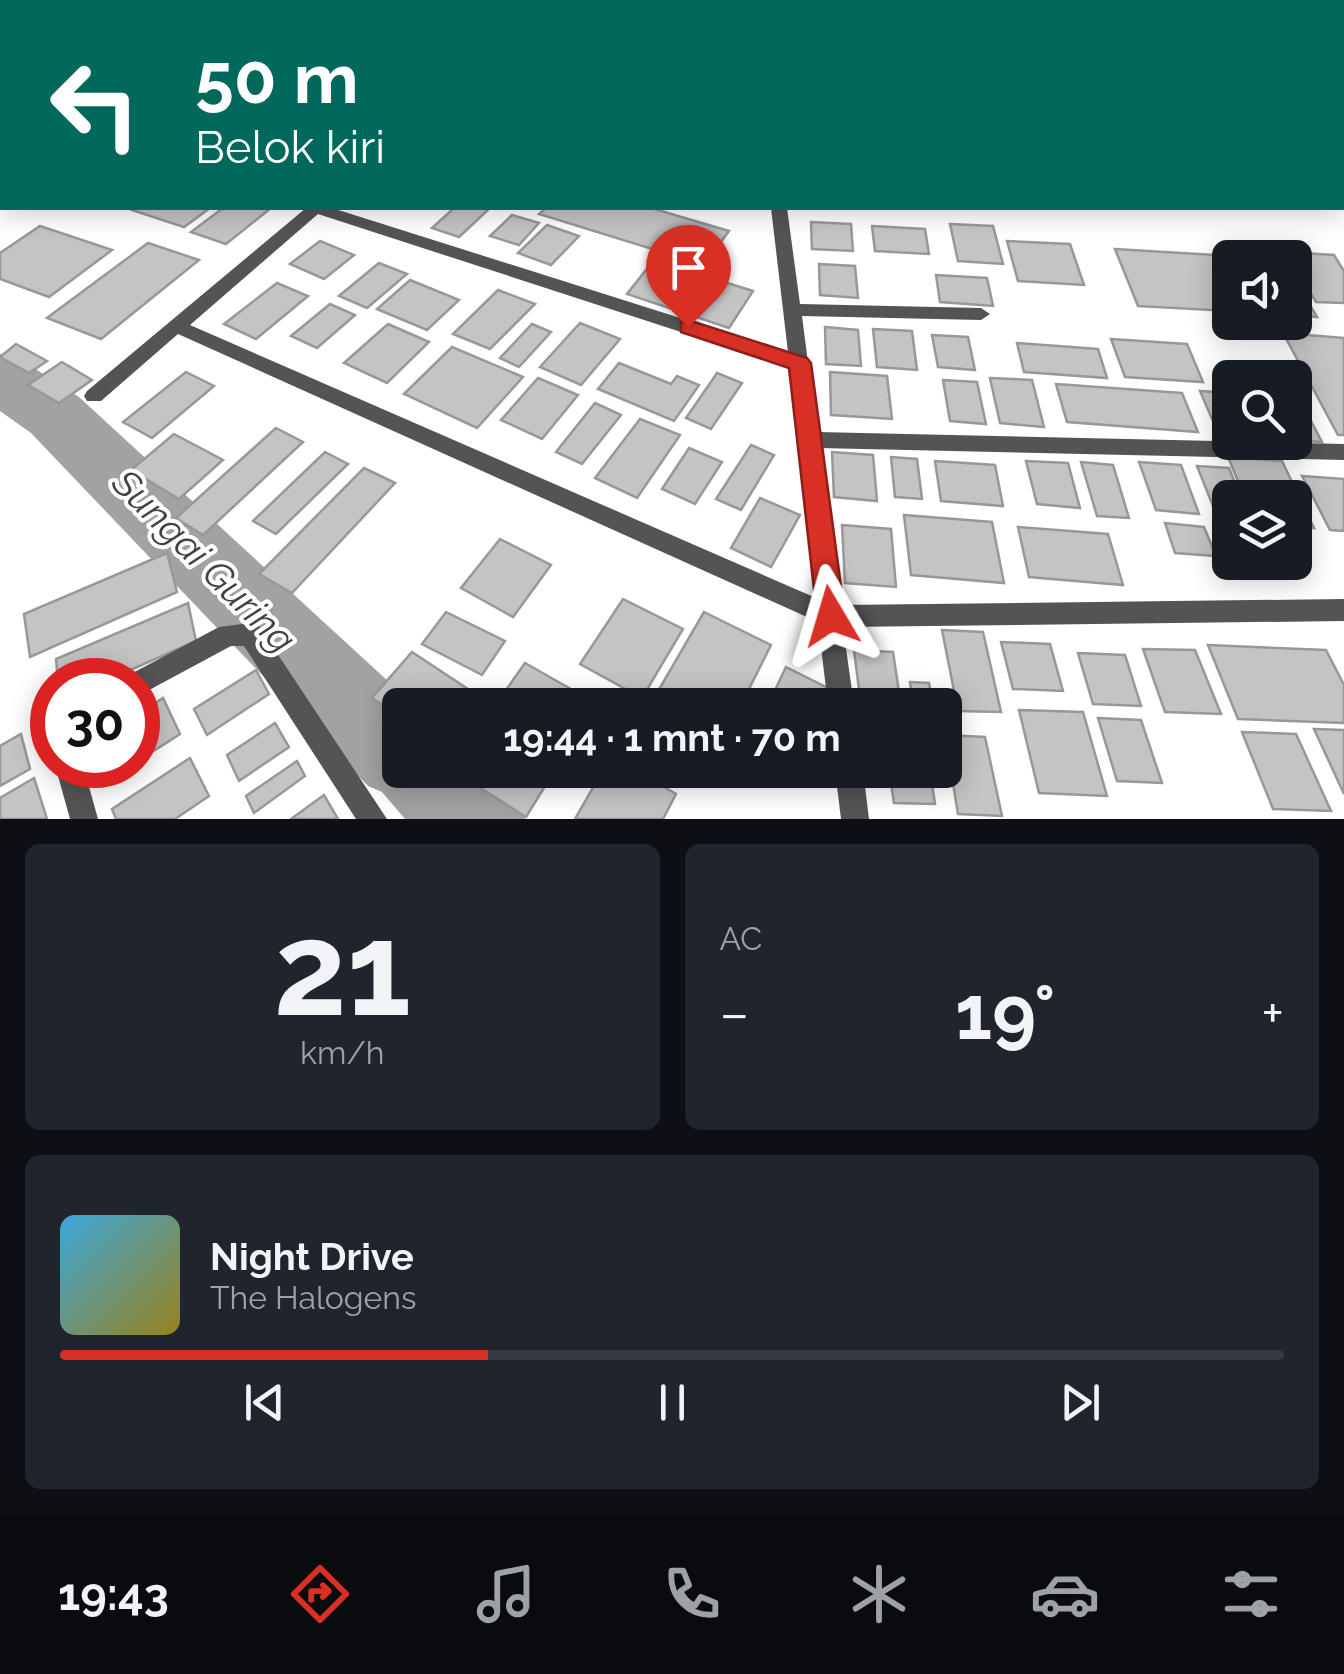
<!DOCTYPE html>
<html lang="id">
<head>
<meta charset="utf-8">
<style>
	body { margin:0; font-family:Raleway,sans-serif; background:#20242c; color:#f1f3f6; height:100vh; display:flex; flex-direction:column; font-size:38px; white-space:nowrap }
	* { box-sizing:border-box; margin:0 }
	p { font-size:32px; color:#9ea1a6 }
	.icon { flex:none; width:55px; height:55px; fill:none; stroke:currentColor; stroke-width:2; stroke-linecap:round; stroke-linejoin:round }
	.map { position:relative; height:819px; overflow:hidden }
	.drawer { display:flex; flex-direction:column; gap:25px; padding:25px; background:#0d0f14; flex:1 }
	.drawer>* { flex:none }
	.top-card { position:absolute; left:0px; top:0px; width:1345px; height:210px; box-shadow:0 5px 25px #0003; background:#00695c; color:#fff; overflow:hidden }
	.tools { position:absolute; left:1212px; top:240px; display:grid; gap:20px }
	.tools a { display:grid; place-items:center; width:100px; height:100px; border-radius:15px; background:#171b24; box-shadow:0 5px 25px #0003; font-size:50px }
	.speed { position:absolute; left:30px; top:658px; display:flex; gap:20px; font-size:50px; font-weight:700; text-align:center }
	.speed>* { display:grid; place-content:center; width:130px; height:130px; border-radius:50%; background:#171b24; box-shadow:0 5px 25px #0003; line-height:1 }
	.speed .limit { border:15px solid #d22; background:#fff; color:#111 }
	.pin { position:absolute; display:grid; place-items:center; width:85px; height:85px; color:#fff; margin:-102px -42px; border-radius:50% 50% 50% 0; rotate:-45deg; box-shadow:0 0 10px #0007 }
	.pin .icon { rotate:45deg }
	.me { position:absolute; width:110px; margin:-55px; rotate:353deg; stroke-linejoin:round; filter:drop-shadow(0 0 8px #0008) }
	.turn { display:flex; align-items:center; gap:35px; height:210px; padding:0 30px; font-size:45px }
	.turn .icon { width:130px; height:130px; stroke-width:2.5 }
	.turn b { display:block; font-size:70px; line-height:85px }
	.big { font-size:75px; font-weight:700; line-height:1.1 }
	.drawer .tile { flex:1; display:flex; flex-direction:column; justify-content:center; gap:15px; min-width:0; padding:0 35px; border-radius:15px; background:#20242c }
	.drawer .dial { align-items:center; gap:0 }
	.dial b { font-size:130px; line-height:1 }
	.song { display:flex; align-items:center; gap:30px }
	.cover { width:120px; height:120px; border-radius:15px; background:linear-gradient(135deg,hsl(200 70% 55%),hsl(50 70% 35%)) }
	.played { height:10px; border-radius:5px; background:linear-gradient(90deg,#d93025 35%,#363941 35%) }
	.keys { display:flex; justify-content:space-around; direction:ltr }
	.heat { display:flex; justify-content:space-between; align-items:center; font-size:55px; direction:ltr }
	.drawer .tiles { flex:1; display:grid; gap:25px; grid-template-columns:1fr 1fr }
	.tile:last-child { grid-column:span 2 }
	.trip { position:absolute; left:382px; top:688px; width:580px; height:100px; border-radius:15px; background:#171b24; box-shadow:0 5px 25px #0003; font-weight:700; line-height:100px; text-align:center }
	.tabs { display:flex; height:160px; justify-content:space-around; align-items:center; background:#090b0e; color:#9ea1a6 }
	.tabs .icon { width:70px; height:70px }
	.tabs .on { color:#d93025 }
	.tabs b { font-size:45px; color:#f1f3f6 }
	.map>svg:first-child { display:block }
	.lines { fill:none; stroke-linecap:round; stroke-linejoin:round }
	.river { fill:#a2a2a2; fill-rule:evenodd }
	.building { fill:#c4c4c4; stroke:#989898; stroke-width:2.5 }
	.street { fill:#545454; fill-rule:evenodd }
	.secondary { fill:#212121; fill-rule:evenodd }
	.route { fill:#d93025; stroke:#8d1f18; stroke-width:2.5 }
	.labels { text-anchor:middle; stroke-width:8; stroke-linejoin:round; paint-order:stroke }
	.water-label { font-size:38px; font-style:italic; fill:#434343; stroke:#fff }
</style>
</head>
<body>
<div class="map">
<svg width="1344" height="819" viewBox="0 0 1344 819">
	<rect width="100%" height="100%" fill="#fff"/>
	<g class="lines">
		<path class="river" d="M0,354L23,361L79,397L414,705H400V770H492L511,785L525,819H405L382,792L368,786L31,433L0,411Z"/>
	</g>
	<g class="building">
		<path d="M136,208H210L184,227L132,210Z"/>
		<path d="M223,208H271L226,244L191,232Z"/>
		<path d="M454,208H490L459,237L432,228Z"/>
		<path d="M546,208H651L729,231L704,265L539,214Z"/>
		<path d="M512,215L539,223L519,245L490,236Z"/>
		<path d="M811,222L851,224L853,251L812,249Z"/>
		<path d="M950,224L993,226L1003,264L958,261Z"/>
		<path d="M547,225L579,236L551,265L518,253Z"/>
		<path d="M40,226L112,250L49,297L0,279V253Z"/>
		<path d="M872,226L925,229L929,254L875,251Z"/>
		<path d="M320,241L354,255L324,279L290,264Z"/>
		<path d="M1007,241L1070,244L1084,285L1018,281Z"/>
		<path d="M148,243L199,260L101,339L47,318Z"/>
		<path d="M1115,249L1265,258H1230V311L1138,306Z"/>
		<path d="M1286,252L1334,255L1344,271V303L1316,302L1295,267V258Z"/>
		<path d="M654,260L753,291L729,328L627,294Z"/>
		<path d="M379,263L407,274L367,308L339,296Z"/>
		<path d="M819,264L855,266L858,298L820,295Z"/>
		<path d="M936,275L987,278L993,306L940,302Z"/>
		<path d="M410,280L459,300L427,330L377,309Z"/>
		<path d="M1295,280L1317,317L1295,315Z"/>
		<path d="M277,283L308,296L256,339L224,324Z"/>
		<path d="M498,290L535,304L490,349L453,334Z"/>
		<path d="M330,304L355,315L317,348L291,336Z"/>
		<path d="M580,323L620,339L581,385L540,367Z"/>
		<path d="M388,324L429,342L387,383L344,363Z"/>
		<path d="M532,324L551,332L519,367L500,358Z"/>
		<path d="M825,327L858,330L861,366L826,364Z"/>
		<path d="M873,329L912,331L917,370L877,367Z"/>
		<path d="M1283,333L1344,338V435H1338Z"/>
		<path d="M932,335L968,337L975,370L938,367Z"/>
		<path d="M1111,339L1187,344L1203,382L1125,377Z"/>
		<path d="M1017,343L1098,349L1107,378L1024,372Z"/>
		<path d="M16,344L47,361L29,373L0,357Z"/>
		<path d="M452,347L523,377L477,428L404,394Z"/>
		<path d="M62,362L92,380L59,403L28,385Z"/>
		<path d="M619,363L671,384L677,376L699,385L674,421L598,389Z"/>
		<path d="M186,372L214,386L152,438L123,422Z"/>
		<path d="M830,372L887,376L892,419L831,415Z"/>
		<path d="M717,373L742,383L711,429L686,418Z"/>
		<path d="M538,378L578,395L542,439L501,420Z"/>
		<path d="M990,378L1032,380L1044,427L1000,423Z"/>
		<path d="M943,380L977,382L986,424L950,421Z"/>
		<path d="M1056,384L1182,393L1198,432L1067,422Z"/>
		<path d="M1200,391L1230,393V436L1219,435Z"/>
		<path d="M1295,397L1299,398L1322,442L1295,440Z"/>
		<path d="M595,403L621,415L582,464L556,452Z"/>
		<path d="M640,419L680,435L637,498L595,478Z"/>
		<path d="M276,428L303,442L203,535L176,518Z"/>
		<path d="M174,434L223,460L179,499L131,470Z"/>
		<path d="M751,445L774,455L741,510L716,499Z"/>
		<path d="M689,448L722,462L695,504L662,489Z"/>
		<path d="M325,452L348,464L276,534L253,521Z"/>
		<path d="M832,452L873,455L877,501L834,497Z"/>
		<path d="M891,457L917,459L922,499L895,497Z"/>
		<path d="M1228,457L1282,461L1314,528L1295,526V498H1245Z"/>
		<path d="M935,461L995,465L1003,506L941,501Z"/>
		<path d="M1026,461L1068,463L1080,508L1037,504Z"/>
		<path d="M1081,462L1113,465L1129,518L1097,516Z"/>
		<path d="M1139,462L1181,465L1199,514L1156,510Z"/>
		<path d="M1197,466L1229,468L1241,498H1230V517L1217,516Z"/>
		<path d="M364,468L395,483L292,593L259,574Z"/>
		<path d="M1302,476L1344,479V531L1330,530Z"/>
		<path d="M760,498L800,515L771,567L731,548Z"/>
		<path d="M904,515L992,522L1004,583L911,575Z"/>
		<path d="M1165,523L1204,527L1216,556L1175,553Z"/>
		<path d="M842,525L891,529L896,587L845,583Z"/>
		<path d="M1018,527L1108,534L1123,585L1029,577Z"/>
		<path d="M500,539L551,565L513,617L461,588Z"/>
		<path d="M167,553L177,592L30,657L24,614Z"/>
		<path d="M1246,562H1292L1297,573L1249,569Z"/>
		<path d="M623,599L683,629L642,698L580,664Z"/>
		<path d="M188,603L196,641L108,680H58L56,659Z"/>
		<path d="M446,612L505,641L482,675L422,644Z"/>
		<path d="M704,612L771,645L741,705H650Z"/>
		<path d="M942,630L983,632L1001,712L958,711Z"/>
		<path d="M1001,642L1050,644L1063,691L1013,689Z"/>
		<path d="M1208,645L1326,650L1344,685V723L1238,719Z"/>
		<path d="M1143,649L1195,650L1221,714L1165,712Z"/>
		<path d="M854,650L893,652L901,705H861Z"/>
		<path d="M412,652L468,689L456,705H400V717L372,698Z"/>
		<path d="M1078,653L1125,655L1141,706L1093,704Z"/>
		<path d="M525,663L599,705H507L499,700Z"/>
		<path d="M786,667L834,691L827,705H768Z"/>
		<path d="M256,670L269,694L207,735L194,709Z"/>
		<path d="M910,682L929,683L933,705H913Z"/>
		<path d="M163,698L180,734L138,761V714Z"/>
		<path d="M1019,710L1083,712L1107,796L1039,793Z"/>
		<path d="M1098,718L1141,720L1162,783L1117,781Z"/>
		<path d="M275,723L289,747L239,781L227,755Z"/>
		<path d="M1314,729L1344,730V794Z"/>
		<path d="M1242,732L1296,734L1331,811L1273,809Z"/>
		<path d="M21,734L30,769L0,786V746Z"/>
		<path d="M945,735L985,737L1002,816L958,814Z"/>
		<path d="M190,758L209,796L175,819H116L112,809Z"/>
		<path d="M297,761L305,776L254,813L246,796Z"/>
		<path d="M98,765H132L104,783Z"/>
		<path d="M452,770H555L526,817Z"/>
		<path d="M603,770H635L676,794L663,819H575Z"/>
		<path d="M889,770H930L935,804L894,803Z"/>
		<path d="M34,778L47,819H0V798Z"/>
		<path d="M324,795L338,819H291Z"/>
	</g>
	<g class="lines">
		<g class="street">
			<path d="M986,0H998L999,2H988Z"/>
			<path d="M1311,0H1323L1325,2H1313Z"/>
			<path d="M1342,24L1344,25V33L1342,32Z"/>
			<path d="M2,34V43L0,44V35Z"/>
			<rect x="1342" y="62" width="2" height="8"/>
			<path d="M0,93L2,94V102H0Z"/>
			<path d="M306,208H332L788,352L771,208H787L800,304L981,308L990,314L981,320L802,316L817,432L1344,444V460L819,448L840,605L1344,599V621L843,627L854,705H828L818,622L178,334L101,401H87L84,396L87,391ZM318,214L789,367L816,598L190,325Z"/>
			<path d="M250,623L259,626L387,819H356L244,646H231L138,696V680H127L129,675L219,627Z"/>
			<path d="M55,765H83L98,819H70Z"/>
			<path d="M835,770H863L869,819H841Z"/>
		</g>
		<g class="secondary">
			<path d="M82,0H100L102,2H84Z"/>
			<rect x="1342" y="194" width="2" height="10"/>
		</g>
	</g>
	<path class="route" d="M688,320L807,358L811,363L845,616L841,625L831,629L822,625L817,616L789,368L681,332V322Z"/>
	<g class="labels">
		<g class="water-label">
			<text transform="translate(204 561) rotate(45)" y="13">Sungai Guring</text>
		</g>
	</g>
</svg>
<div class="tools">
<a><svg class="icon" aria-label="sound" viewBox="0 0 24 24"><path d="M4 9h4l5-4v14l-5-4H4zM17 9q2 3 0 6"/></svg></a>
<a><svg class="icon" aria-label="search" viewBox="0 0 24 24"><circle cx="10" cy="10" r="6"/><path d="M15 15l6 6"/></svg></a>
<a><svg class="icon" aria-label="layers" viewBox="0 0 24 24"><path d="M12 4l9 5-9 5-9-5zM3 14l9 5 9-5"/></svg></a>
</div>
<div class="speed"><div class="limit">30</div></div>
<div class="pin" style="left:688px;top:327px;background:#d93025"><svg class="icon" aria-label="arrive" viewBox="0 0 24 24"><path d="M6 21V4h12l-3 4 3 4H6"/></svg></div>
<svg class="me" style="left:831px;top:616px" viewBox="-20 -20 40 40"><path d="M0-17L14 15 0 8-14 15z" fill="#d93025" stroke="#fff" stroke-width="4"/></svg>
<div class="trip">19:44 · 1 mnt · 70 m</div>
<div class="top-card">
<div class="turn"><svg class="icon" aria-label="left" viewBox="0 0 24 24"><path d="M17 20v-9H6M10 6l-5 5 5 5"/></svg><div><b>50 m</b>Belok kiri</div></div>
</div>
</div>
<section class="drawer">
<div class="tiles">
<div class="tile dial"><b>21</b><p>km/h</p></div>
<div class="tile"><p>AC</p>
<div class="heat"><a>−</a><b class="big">19°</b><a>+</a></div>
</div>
<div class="tile">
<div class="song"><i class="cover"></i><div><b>Night Drive</b><p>The Halogens</p></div></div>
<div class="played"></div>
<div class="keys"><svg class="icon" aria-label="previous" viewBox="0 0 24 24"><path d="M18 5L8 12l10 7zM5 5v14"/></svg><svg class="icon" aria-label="pause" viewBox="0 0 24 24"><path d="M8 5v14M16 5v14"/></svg><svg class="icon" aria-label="next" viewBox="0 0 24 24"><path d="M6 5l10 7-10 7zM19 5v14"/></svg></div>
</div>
</div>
</section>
<nav class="tabs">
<b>19:43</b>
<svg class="icon on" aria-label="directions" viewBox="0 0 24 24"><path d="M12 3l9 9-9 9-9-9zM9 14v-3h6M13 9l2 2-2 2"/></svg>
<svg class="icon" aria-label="music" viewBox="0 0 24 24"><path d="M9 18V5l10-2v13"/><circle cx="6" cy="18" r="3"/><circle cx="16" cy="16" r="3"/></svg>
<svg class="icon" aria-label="phone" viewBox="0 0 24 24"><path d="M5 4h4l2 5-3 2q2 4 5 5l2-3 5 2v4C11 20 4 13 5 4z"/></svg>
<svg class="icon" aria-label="climate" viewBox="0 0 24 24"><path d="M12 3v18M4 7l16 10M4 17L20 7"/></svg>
<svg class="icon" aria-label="car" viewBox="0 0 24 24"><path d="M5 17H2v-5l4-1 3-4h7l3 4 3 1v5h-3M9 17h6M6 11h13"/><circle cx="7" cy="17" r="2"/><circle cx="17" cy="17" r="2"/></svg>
<svg class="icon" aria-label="filters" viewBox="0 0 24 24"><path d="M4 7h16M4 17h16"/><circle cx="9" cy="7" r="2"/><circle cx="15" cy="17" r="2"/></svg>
</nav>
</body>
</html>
